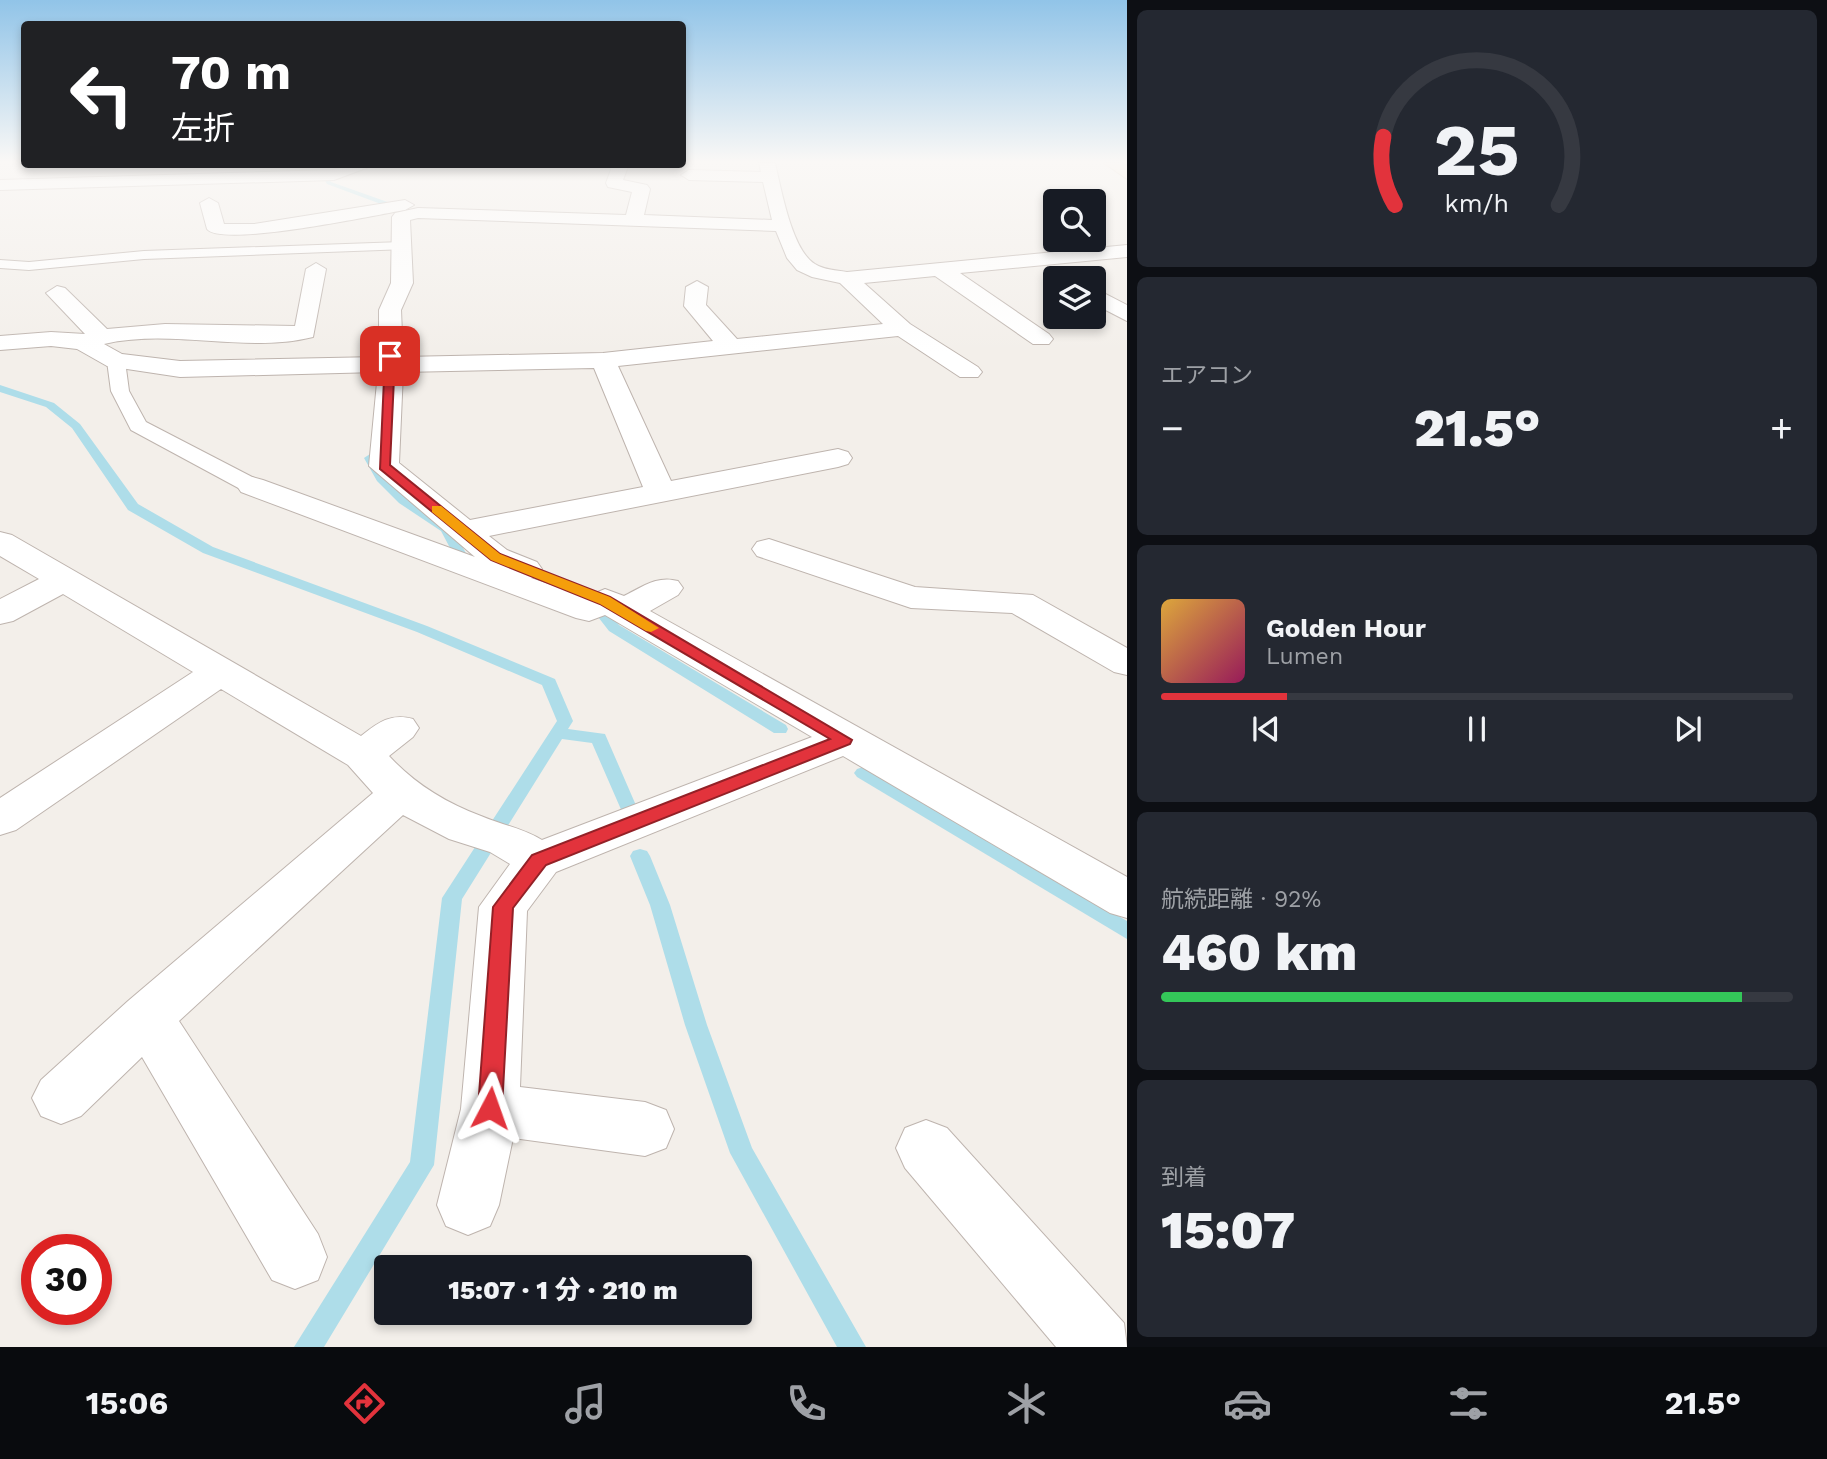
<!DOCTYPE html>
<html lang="ja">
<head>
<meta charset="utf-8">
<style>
	body { margin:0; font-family:"Work Sans","Noto Sans JP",sans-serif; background:#242831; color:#f1f3f6; height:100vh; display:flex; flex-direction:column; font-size:26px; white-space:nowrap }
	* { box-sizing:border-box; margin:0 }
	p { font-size:23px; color:#9ea1a6 }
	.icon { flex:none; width:38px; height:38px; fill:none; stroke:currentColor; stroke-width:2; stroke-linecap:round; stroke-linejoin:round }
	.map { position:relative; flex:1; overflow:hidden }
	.panel { display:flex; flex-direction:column; gap:10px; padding:10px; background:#0d0f14; width:700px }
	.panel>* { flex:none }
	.guide { position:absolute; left:21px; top:21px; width:665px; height:147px; border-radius:7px; box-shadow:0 4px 10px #0003; background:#202124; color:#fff; overflow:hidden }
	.tools { position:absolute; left:1043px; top:189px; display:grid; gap:14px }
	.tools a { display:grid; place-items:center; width:63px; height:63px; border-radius:7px; background:#171b24; box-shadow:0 4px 10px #0003; font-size:35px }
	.speed { position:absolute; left:21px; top:1234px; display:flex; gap:14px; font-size:35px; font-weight:700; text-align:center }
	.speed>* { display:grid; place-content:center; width:91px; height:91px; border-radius:50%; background:#171b24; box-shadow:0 4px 10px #0003; line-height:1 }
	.speed .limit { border:10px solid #d22; background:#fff; color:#111 }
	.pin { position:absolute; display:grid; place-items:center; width:60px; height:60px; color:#fff; margin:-30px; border-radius:14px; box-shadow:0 4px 10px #0006 }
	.me { position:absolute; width:77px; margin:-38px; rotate:4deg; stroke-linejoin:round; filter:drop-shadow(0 0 5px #0008) }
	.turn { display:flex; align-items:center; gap:24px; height:147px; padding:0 35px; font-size:32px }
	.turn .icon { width:91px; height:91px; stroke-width:2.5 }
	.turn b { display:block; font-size:49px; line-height:60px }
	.big { font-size:52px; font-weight:800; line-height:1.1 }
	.panel .tile { flex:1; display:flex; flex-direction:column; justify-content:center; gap:10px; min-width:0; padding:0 24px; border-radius:10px; background:#242831 }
	.panel .dial { align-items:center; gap:0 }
	.dial svg { height:182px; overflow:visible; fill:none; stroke:#363941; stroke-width:7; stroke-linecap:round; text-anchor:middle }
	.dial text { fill:#f1f3f6; stroke:none }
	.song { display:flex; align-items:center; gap:21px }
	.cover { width:84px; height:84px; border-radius:10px; background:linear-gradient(135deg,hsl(40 70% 55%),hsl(330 70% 35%)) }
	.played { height:7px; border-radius:4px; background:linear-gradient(90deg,#e2333c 20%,#363941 20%) }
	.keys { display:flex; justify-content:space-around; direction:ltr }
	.heat { display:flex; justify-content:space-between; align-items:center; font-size:38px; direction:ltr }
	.charge { height:10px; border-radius:5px; background:linear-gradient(90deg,#34c759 92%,#363941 0) }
	.trip { position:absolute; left:374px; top:1255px; width:378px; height:70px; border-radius:7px; background:#171b24; box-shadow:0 4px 10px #0003; font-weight:800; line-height:70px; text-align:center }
	.tabs { display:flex; height:112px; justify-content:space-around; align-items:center; background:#090b0e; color:#9ea1a6 }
	.tabs .icon { width:49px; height:49px }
	.tabs .current { color:#e2333c }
	.tabs b { font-size:32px; color:#f1f3f6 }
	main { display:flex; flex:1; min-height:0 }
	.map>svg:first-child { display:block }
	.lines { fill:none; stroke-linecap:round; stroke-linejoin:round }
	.stream { fill:#aedde9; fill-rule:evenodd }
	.lane-casing { stroke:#beb4ae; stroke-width:2 }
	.street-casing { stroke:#beb4ae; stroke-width:2 }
	.secondary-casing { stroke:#d0baa1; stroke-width:2 }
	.lane { fill:#fff; fill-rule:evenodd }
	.street { fill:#fff; fill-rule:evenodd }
	.secondary { fill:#f9e6ce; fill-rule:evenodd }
	.route { fill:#e2333c; stroke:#932127; stroke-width:2 }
	.slow { fill:#f59e0b }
</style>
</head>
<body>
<main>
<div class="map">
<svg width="1127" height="1347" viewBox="0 0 1127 1347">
	<rect width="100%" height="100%" fill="#f3efea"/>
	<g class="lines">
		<g class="stream">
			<path d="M322,176H326L331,182L396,205L389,207L327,184Z"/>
			<path d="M0,385L54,403L80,424L138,504L213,547L427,626L555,679L573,721L568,729L605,734L638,810L635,814H623L592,743L562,739L462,899L434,1165L324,1347H294L410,1162L442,898L557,721L542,685L417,632L203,553L128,510L72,428L46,407L0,392Z"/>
			<path d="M370,454L374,455L386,476L407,497L451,526L467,555L481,563L479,566L474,567L457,561L441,531L399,503L377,481L364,458Z"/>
			<path d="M602,609L607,610L619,625L786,725L788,729L786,733H774L609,631L595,613Z"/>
			<path d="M863,767L1127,921V939L857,777L854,773L857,769Z"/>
			<path d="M640,849L647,851L650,856L670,905L707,1025L752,1148L866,1347H837L730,1153L685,1025L650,905L630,856L633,851Z"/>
		</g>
		<g class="lane-casing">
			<g id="lane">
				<path d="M402,242L409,246L407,249L144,259L29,270L0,268V260L29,262L144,251Z"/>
				<path d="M116,356L125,361L129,391L146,422L260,481L263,486L260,491H244L131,430L111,391L107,361Z"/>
			</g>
		</g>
		<g class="street-casing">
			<g id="street">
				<path d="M759,163H775C781,188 792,251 815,264C824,270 836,270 847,272L1127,245V257L960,273L1049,334L1053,339L1049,344H1033L935,276L864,283L910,324L978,367L982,372L978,377H960L898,336L618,366L671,481L838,449L848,452L852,458L848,464L838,467L489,536L507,550L537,562L542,569L537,576L531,578L586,597L605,589L624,596C642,587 657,575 678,581L683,588L678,595L650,611L1127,877V918L1110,913L843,756L556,872L527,911L520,1087L645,1102L666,1110L674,1129L666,1148L645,1156L513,1138L499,1205L490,1226L468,1235L446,1226L437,1205L461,1109L479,907L510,864L490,852L449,839L403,815L179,1021L318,1234L327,1257L318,1280L295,1289L272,1280L142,1057L81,1116L61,1124L41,1116L32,1098L41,1080L128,1001L373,793L348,765L221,689L16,830L0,835V798L193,672L63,594L13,621L0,624V599L39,579L0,556V532L12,535L361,736C379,722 391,713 413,719L419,728L413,737L389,756C415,784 444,802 481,816C502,825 522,828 542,840L812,737L605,615L589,621L576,618L241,492L237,486L241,480L252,477L263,480L475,557L369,466L378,372L180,377L107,366L77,349L51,346L0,350V336L51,332L85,334L46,293L57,286L65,288L107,329L165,324L295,326L306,269L316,263L326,269L313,337C246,354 173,328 104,344L122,354L180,361L379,357V310L391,283L392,217L395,213L418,208L626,215L632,192L608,187L606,183L613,164H629L623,180L647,185L650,189L644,215L772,220L763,182L689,180L681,175L689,170L761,172ZM418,218L776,231L787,258L797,270L812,277L840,283L883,324L737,339L706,305L708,287L697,281L686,287L684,306L713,341L603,353L403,357L401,310L413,283L410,220ZM594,368L643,487L470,520L399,463L403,372Z"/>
				<path d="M351,164H377L334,180L0,190V180L333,170Z"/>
				<path d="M209,198L218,203L224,224H254L405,200L414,205L405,210C375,215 222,248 207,229L200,203Z"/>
				<path d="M1094,288L1127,305V321L1094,304Z"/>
				<path d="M769,539L915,587L1033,595L1127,648V675L1114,672L1012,613L911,608L757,556L752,549L757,542Z"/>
				<path d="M926,1120L947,1128L1124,1323L1127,1347H1056L905,1168L896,1148L905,1128Z"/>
			</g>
		</g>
		<g class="secondary-casing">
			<path id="secondary" d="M1104,163H1122L1127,166V179Z"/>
		</g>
		<use href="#lane" class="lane"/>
		<use href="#street" class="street"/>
		<use href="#secondary" class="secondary"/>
	</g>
	<linearGradient id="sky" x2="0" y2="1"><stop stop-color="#91c4e8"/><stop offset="0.46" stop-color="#faf8f6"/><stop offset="1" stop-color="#faf8f6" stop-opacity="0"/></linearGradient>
	<rect width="1127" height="352" fill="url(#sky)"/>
	<path class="route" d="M390,353L395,356L390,465L500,554L610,597L852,740L850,744L546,865L513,908L502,1108L498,1116L490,1119L481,1116L478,1108L493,907L532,855L830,739L600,604L491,560L380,469L385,356Z"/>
	<path class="slow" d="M432,506H441L500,554L610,597L659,628L651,632L646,631L600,604L491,560L432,512Z"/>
</svg>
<div class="tools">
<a><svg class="icon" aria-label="search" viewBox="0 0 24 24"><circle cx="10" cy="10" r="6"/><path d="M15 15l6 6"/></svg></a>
<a><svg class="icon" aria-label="layers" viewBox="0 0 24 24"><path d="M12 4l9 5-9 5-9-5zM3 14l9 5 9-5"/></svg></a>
</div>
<div class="speed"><div class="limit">30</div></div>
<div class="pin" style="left:390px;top:356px;background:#d93025"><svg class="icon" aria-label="arrive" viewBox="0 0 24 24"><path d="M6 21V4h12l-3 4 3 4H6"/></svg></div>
<svg class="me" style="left:490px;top:1108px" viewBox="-20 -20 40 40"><path d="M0-17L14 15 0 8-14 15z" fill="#e2333c" stroke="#fff" stroke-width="4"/></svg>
<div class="trip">15:07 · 1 分 · 210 m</div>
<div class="guide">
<div class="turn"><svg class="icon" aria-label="left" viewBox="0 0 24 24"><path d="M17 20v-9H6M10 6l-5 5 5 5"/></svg><div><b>70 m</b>左折</div></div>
</div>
</div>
<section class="panel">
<div class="tile dial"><svg viewBox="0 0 100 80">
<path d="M14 69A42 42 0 1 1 86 69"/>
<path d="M14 69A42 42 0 0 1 9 39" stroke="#e2333c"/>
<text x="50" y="56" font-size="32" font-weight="700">25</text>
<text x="50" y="72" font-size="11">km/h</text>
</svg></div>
<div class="tile"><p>エアコン</p>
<div class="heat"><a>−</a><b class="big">21.5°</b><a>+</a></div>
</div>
<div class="tile">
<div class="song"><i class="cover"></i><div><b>Golden Hour</b><p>Lumen</p></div></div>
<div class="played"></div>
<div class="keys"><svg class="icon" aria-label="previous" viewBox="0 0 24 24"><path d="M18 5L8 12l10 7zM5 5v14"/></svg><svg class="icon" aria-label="pause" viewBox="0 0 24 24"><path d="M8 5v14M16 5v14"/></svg><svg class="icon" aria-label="next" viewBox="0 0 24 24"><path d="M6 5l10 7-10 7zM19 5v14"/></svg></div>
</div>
<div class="tile"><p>航続距離 · 92%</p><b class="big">460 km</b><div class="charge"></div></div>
<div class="tile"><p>到着</p><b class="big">15:07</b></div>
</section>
</main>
<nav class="tabs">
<b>15:06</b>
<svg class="icon current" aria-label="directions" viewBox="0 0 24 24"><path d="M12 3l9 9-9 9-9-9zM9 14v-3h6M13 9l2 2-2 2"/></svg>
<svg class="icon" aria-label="music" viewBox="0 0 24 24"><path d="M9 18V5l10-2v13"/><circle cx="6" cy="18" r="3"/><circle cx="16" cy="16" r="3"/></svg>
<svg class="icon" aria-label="phone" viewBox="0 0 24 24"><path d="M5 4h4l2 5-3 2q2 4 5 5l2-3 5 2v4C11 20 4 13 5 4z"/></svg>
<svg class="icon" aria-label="climate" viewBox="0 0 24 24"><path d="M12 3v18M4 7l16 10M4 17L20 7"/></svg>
<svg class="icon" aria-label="car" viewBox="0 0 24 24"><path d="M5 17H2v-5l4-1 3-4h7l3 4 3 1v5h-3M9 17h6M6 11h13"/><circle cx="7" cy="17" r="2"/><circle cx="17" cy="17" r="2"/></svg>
<svg class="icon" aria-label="filters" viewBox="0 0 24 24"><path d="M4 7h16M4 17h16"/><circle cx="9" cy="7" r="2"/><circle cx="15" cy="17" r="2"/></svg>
<b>21.5°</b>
</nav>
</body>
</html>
